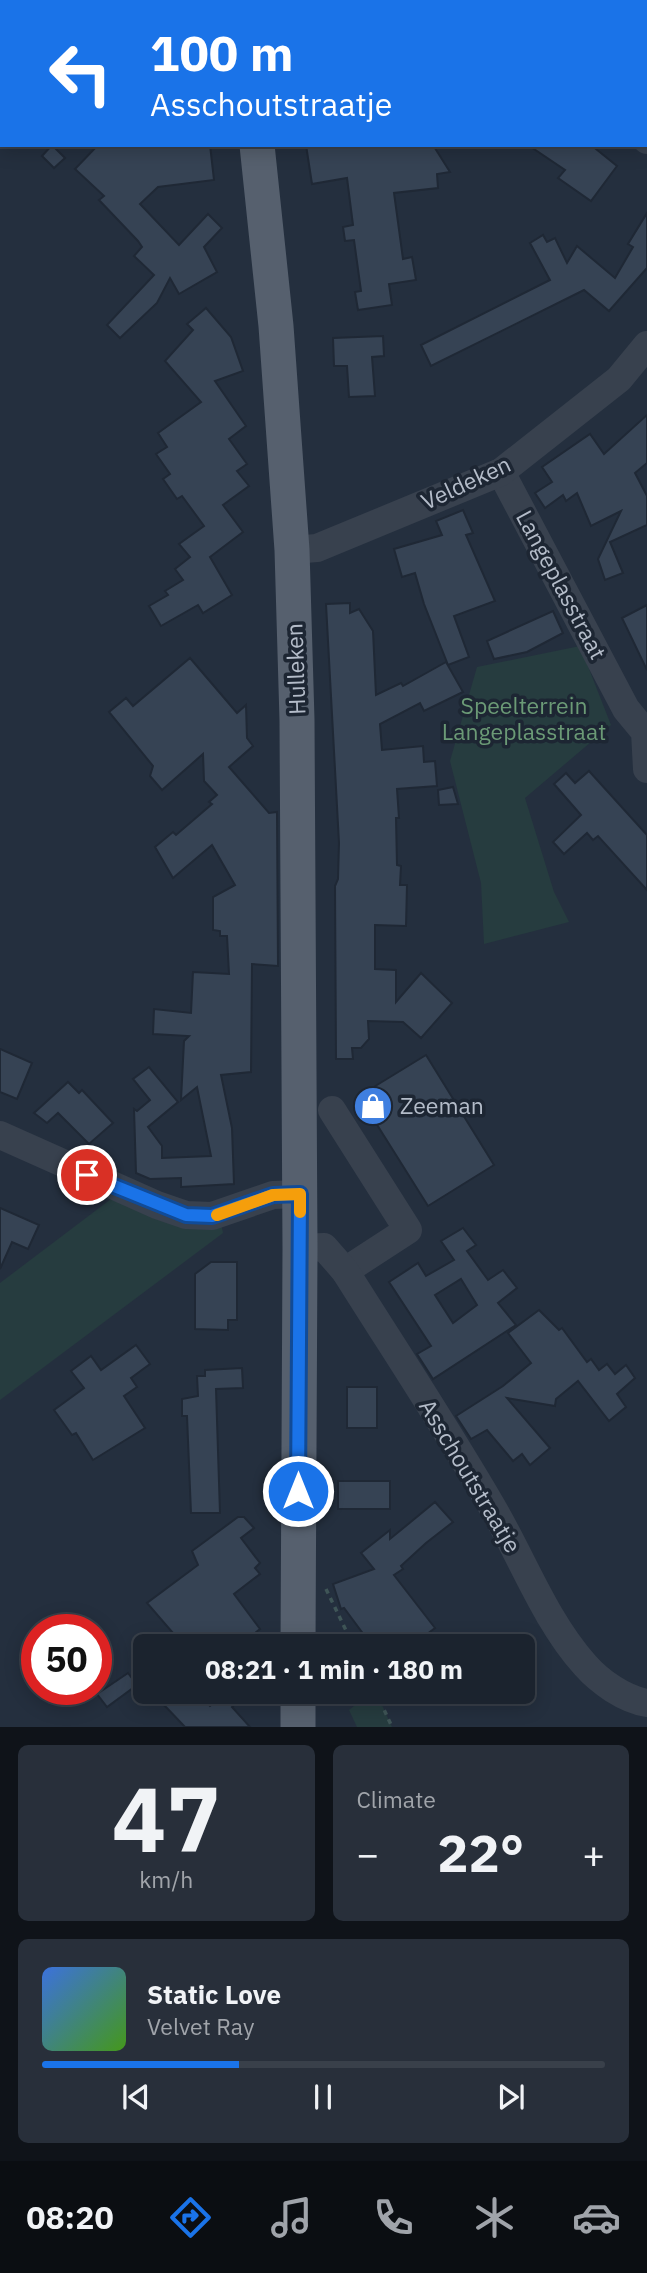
<!DOCTYPE html>
<html lang="en">
<head>
<meta charset="utf-8">
<style>
	body { margin:0; font-family:"IBM Plex Sans",sans-serif; background:#282f3a; color:#f1f3f6; height:100vh; display:flex; flex-direction:column; font-size:26px; white-space:nowrap }
	* { box-sizing:border-box; margin:0 }
	p { font-size:23px; color:#a0a4aa }
	.icon { flex:none; width:38px; height:38px; fill:none; stroke:currentColor; stroke-width:2; stroke-linecap:round; stroke-linejoin:round }
	.map { position:relative; height:1727px; overflow:hidden }
	.drawer { display:flex; flex-direction:column; gap:18px; padding:18px; background:#0f1319; flex:1 }
	.drawer>* { flex:none }
	.guide { position:absolute; left:0px; top:0px; width:648px; height:147px; box-shadow:0 4px 18px #0003,0 0 0 2px #39404a; background:#1a73e8; color:#fff; overflow:hidden }
	.speed { position:absolute; left:21px; top:1614px; display:flex; gap:14px; font-size:35px; font-weight:700; text-align:center }
	.speed>* { display:grid; place-content:center; width:91px; height:91px; border-radius:50%; background:#1b232e; box-shadow:0 4px 18px #0003,0 0 0 2px #39404a; line-height:1 }
	.speed .limit { border:10px solid #d22; background:#fff; color:#111 }
	.pin { position:absolute; display:grid; place-items:center; width:60px; height:60px; color:#fff; margin:-30px; border:4px solid #fff; border-radius:50%; box-shadow:0 2px 7px #0007 }
	.me { position:absolute; width:77px; margin:-38px; rotate:0deg; stroke-linejoin:round; filter:drop-shadow(0 0 5px #0008) }
	.turn { display:flex; align-items:center; gap:24px; height:147px; padding:0 35px; font-size:32px }
	.turn .icon { width:91px; height:91px; stroke-width:2.5 }
	.turn b { display:block; font-size:49px; line-height:60px }
	.big { font-size:52px; font-weight:700; line-height:1.1 }
	.drawer .card { flex:1; display:flex; flex-direction:column; justify-content:center; gap:10px; min-width:0; padding:0 24px; border-radius:10px; background:#282f3a }
	.drawer .dial { align-items:center; gap:0 }
	.dial b { font-size:91px; line-height:1 }
	.song { display:flex; align-items:center; gap:21px }
	.cover { width:84px; height:84px; border-radius:10px; background:linear-gradient(135deg,hsl(220 70% 55%),hsl(100 70% 35%)) }
	.played { height:7px; border-radius:4px; background:linear-gradient(90deg,#1a73e8 35%,#39404a 35%) }
	.keys { display:flex; justify-content:space-around; direction:ltr }
	.heat { display:flex; justify-content:space-between; align-items:center; font-size:38px; direction:ltr }
	.drawer .tiles { flex:1; display:grid; gap:18px; grid-template-columns:1fr 1fr }
	.card:last-child { grid-column:span 2 }
	.trip { position:absolute; left:133px; top:1634px; width:402px; height:70px; border-radius:10px; background:#1b232e; box-shadow:0 4px 18px #0003,0 0 0 2px #39404a; font-weight:700; line-height:70px; text-align:center }
	.dock { display:flex; height:112px; justify-content:space-around; align-items:center; background:#0b0e12; color:#a0a4aa }
	.dock .icon { width:49px; height:49px }
	.dock .on { color:#1a73e8 }
	.dock b { font-size:32px; color:#f1f3f6 }
	.map>svg:first-child { display:block }
	.green { fill:#263c3f }
	.building { fill:#364354; stroke:#1f2835; stroke-width:2; fill-rule:evenodd }
	.lines { fill:none; stroke-linecap:round; stroke-linejoin:round }
	.path { stroke:#3f5557; stroke-width:3.5; stroke-dasharray:5 5; stroke-linecap:butt }
	.minor { stroke:#38414e; stroke-width:28 }
	.major { stroke:#56606e; stroke-width:35 }
	.route-casing { stroke:#114b97; stroke-width:18 }
	.route { stroke:#1a73e8; stroke-width:12 }
	.slow { stroke:#f59e0b; stroke-width:12 }
	.labels { text-anchor:middle; stroke-width:7; stroke-linejoin:round; paint-order:stroke }
	.street-label { font-size:23px; fill:#b4bcc9; stroke:#1d2633 }
	.park-label { font-size:23px; fill:#6b9a76; stroke:#1d2633 }
	.poi-label { font-size:23px; fill:#b4bcc9; stroke:#1d2633; text-anchor:start }
</style>
</head>
<body>
<div class="map">
<svg width="647" height="1727" viewBox="0 0 647 1727">
	<rect width="100%" height="100%" fill="#242f3e"/>
	<g class="green">
		<path d="M580,646L611,725L525,798L554,892L569,922L484,944L481,883L450,761L477,667Z"/>
		<path d="M111,1199L221,1223L223,1233L0,1400V1283Z"/>
		<path d="M372,1692H376L392,1727H357L349,1710Z"/>
	</g>
	<g class="building">
		<path d="M52,145L65,158L54,168L42,156Z"/>
		<path d="M98,145H210L214,180L158,187L140,204L179,245L208,214L222,228L204,247L217,272L179,294L170,278L157,303L120,338L107,325L154,275L134,256L142,247L138,241L99,200L104,196L75,169Z"/>
		<path d="M306,145H433L450,172L437,174L438,188L394,193L403,259L412,257L416,280L389,284L392,305L358,310L355,292L361,291L354,240L345,241L343,227L353,225L347,178L312,184Z"/>
		<path d="M528,145H591L617,166L591,201L558,178L565,170Z"/>
		<path d="M647,213V268L609,311L584,290L431,366L421,345L550,280L530,243L543,235L547,242L555,238L567,263L577,246L615,278L633,247L628,244Z"/>
		<path d="M206,308L231,337L243,371L215,381L246,426L229,439L247,464L237,471L249,486L223,505L243,532L210,557L232,595L203,613L198,605L161,626L149,606L168,595L165,591L183,580L175,569L190,557L179,544L204,526L182,496L177,499L163,479L170,474L156,454L167,447L158,433L201,402L165,361L193,330L187,324Z"/>
		<path d="M383,336L384,356L372,357L375,396L349,397L347,366H334L333,338Z"/>
		<path d="M647,415V463L635,473L647,496V525L610,542L623,573L605,580L598,559L621,511L591,526L577,493L566,501L563,495L545,508L535,493L552,482L542,467L590,434L604,454Z"/>
		<path d="M463,510L473,533L466,535L495,601L454,616L469,657L448,665L424,604L415,573L402,577L394,549L442,535L436,521Z"/>
		<path d="M350,603V613L359,609L373,631L376,695L401,683L403,686L446,662L463,692L424,711L420,703L380,724L382,750L423,746L424,762L435,761L437,786L397,789L399,818H396L397,865L401,866L400,885H407L406,926L375,925V969L396,970V1002L421,973L452,1003L421,1038L403,1022L368,1021L369,1039L361,1048H352L353,1059H336L335,886L338,879L339,843L326,604Z"/>
		<path d="M647,605V670L622,618Z"/>
		<path d="M553,611L563,633L527,652L494,659L487,641Z"/>
		<path d="M190,658L237,713L246,705L247,738L253,746L229,767L269,813L277,812L278,966L252,964L251,1072L221,1075L232,1128L234,1184L181,1187V1178L150,1179L136,1173L134,1109L137,1111L150,1100L133,1079L149,1067L178,1102L148,1127L162,1146V1158L211,1156L197,1087L181,1100L184,1041L189,1036L153,1034L154,1009L191,1013L193,972L229,974L227,936H220V931L213,930V897L235,885L212,845L173,878L155,847L173,832L176,835L212,804L209,802L217,795L204,781L203,754L162,790L150,776L153,766L109,712L126,698L133,706Z"/>
		<path d="M589,771L647,835V890L598,836L593,840L587,833L564,854L553,842L581,815L554,784L566,773L575,783Z"/>
		<path d="M453,787L458,804L439,805L438,790Z"/>
		<path d="M0,1049L32,1063L17,1099L0,1092Z"/>
		<path d="M426,1055L494,1165L428,1206L359,1096Z"/>
		<path d="M68,1082L79,1093L82,1090L113,1123L89,1144L58,1113L47,1123L34,1113Z"/>
		<path d="M0,1208L39,1225L28,1249L12,1242L0,1269Z"/>
		<path d="M463,1228L476,1245L467,1251L488,1280L503,1270L517,1288L498,1303L516,1325L433,1379L417,1354L431,1346L389,1282L418,1263L426,1276L454,1260L441,1241ZM461,1279L477,1305L453,1323L435,1295Z"/>
		<path d="M211,1262H237V1320H228V1330L195,1329V1274Z"/>
		<path d="M539,1310L559,1330L562,1328L587,1362L591,1359L599,1370L607,1364L615,1374L626,1365L635,1378L617,1394L626,1407L609,1421L578,1381L556,1399L555,1406L507,1398L550,1448L530,1465L522,1454L513,1461L487,1430L471,1439L456,1416L503,1386L531,1363L508,1333Z"/>
		<path d="M136,1345L150,1364L131,1378L137,1387L124,1396L145,1428L93,1460L76,1433L72,1435L54,1410L84,1388L71,1371L91,1356L101,1370Z"/>
		<path d="M242,1368L243,1388L216,1389L220,1513H191L187,1416H182V1399L198,1396L197,1376H205V1370Z"/>
		<rect x="347" y="1387" width="30" height="41"/>
		<rect x="338" y="1481" width="52" height="28"/>
		<path d="M435,1502L453,1522L426,1543L401,1566L403,1569L394,1575L435,1628L410,1647H373L344,1608L341,1609L333,1584L374,1569L361,1553L390,1530V1539Z"/>
		<path d="M238,1517H244L254,1528L241,1538L260,1563L255,1568L260,1574L234,1594L260,1629L241,1644L238,1640L229,1647H185L147,1603L198,1565L192,1551Z"/>
		<path d="M128,1673L137,1685L107,1707L97,1694Z"/>
		<path d="M183,1692H197L210,1706L227,1692H248L232,1707L250,1727H185L165,1706Z"/>
	</g>
	<g class="lines">
		<g class="path">
			<path d="M326,1589L354,1647"/>
			<path d="M376,1692L392,1727"/>
		</g>
		<g class="minor">
			<path d="M646,139L647,140"/>
			<path d="M501,472L626,709L645,732L647,769"/>
			<path d="M292,550L317,548L501,472L619,379L647,345"/>
			<path d="M332,1110L408,1230L345,1271"/>
			<path d="M0,1135L157,1205L186,1215L212,1216L273,1195L300,1194"/>
			<path d="M300,1248L324,1247L345,1271C394,1349 445,1426 491,1505C522,1557 544,1619 585,1665C600,1682 624,1699 647,1703"/>
		</g>
		<g class="major">
			<path d="M238,0V2"/>
			<path d="M257,145L276,326L292,550L297,720L300,1248L298,1647"/>
			<path d="M298,1727V1692"/>
		</g>
	</g>
	<g class="lines">
		<g class="route-casing">
			<path id="route" d="M87,1175L186,1215L212,1216L273,1195L300,1194L298,1491"/>
		</g>
		<use href="#route" class="route"/>
		<path class="slow" d="M217,1215L273,1195L300,1194V1212"/>
	</g>
	<defs>
		<g id="shop-disc" transform="scale(2.0125)"><circle r="9.5" fill="#3f7fe0" stroke="#1d2633"/><path d="M-5-2.5h2.3a2.7 3.5 0 0 1 5.4 0H5L5.5 6h-11ZM-1.5-2.5h3a1.5 2.3 0 0 0-3 0Z" fill="#fff"/></g>
	</defs>
	<g fill-rule="evenodd">
		<use href="#shop-disc" x="373" y="1106"/>
	</g>
	<g class="labels">
		<g class="street-label">
			<text transform="translate(466 483) rotate(-25)" y="8">Veldeken</text>
			<text transform="translate(561 585) rotate(62)" y="8">Langeplasstraat</text>
			<text transform="translate(296 669) rotate(-92)" y="8">Hulleken</text>
			<text transform="translate(470 1476) rotate(59)" y="8">Asschoutstraatje</text>
		</g>
		<g class="park-label">
			<text x="524" y="714">Speelterrein<tspan x="524" dy="26">Langeplasstraat</tspan></text>
		</g>
		<g class="poi-label">
			<text x="400" y="1114">Zeeman</text>
		</g>
	</g>
</svg>
<div class="speed"><div class="limit">50</div></div>
<div class="pin" style="left:87px;top:1175px;background:#d93025"><svg class="icon" aria-label="arrive" viewBox="0 0 24 24"><path d="M6 21V4h12l-3 4 3 4H6"/></svg></div>
<svg class="me" style="left:298px;top:1491px" viewBox="-20 -20 40 40"><circle r="17" fill="#1a73e8" stroke="#fff" stroke-width="3"/><path d="M0-11L8 9 0 5-8 9z" fill="#fff"/></svg>
<div class="trip">08:21 · 1 min · 180 m</div>
<div class="guide">
<div class="turn"><svg class="icon" aria-label="left" viewBox="0 0 24 24"><path d="M17 20v-9H6M10 6l-5 5 5 5"/></svg><div><b>100 m</b>Asschoutstraatje</div></div>
</div>
</div>
<section class="drawer">
<div class="tiles">
<div class="card dial"><b>47</b><p>km/h</p></div>
<div class="card"><p>Climate</p>
<div class="heat"><a>−</a><b class="big">22°</b><a>+</a></div>
</div>
<div class="card">
<div class="song"><i class="cover"></i><div><b>Static Love</b><p>Velvet Ray</p></div></div>
<div class="played"></div>
<div class="keys"><svg class="icon" aria-label="previous" viewBox="0 0 24 24"><path d="M18 5L8 12l10 7zM5 5v14"/></svg><svg class="icon" aria-label="pause" viewBox="0 0 24 24"><path d="M8 5v14M16 5v14"/></svg><svg class="icon" aria-label="next" viewBox="0 0 24 24"><path d="M6 5l10 7-10 7zM19 5v14"/></svg></div>
</div>
</div>
</section>
<nav class="dock">
<b>08:20</b>
<svg class="icon on" aria-label="directions" viewBox="0 0 24 24"><path d="M12 3l9 9-9 9-9-9zM9 14v-3h6M13 9l2 2-2 2"/></svg>
<svg class="icon" aria-label="music" viewBox="0 0 24 24"><path d="M9 18V5l10-2v13"/><circle cx="6" cy="18" r="3"/><circle cx="16" cy="16" r="3"/></svg>
<svg class="icon" aria-label="phone" viewBox="0 0 24 24"><path d="M5 4h4l2 5-3 2q2 4 5 5l2-3 5 2v4C11 20 4 13 5 4z"/></svg>
<svg class="icon" aria-label="climate" viewBox="0 0 24 24"><path d="M12 3v18M4 7l16 10M4 17L20 7"/></svg>
<svg class="icon" aria-label="car" viewBox="0 0 24 24"><path d="M5 17H2v-5l4-1 3-4h7l3 4 3 1v5h-3M9 17h6M6 11h13"/><circle cx="7" cy="17" r="2"/><circle cx="17" cy="17" r="2"/></svg>
</nav>
</body>
</html>
